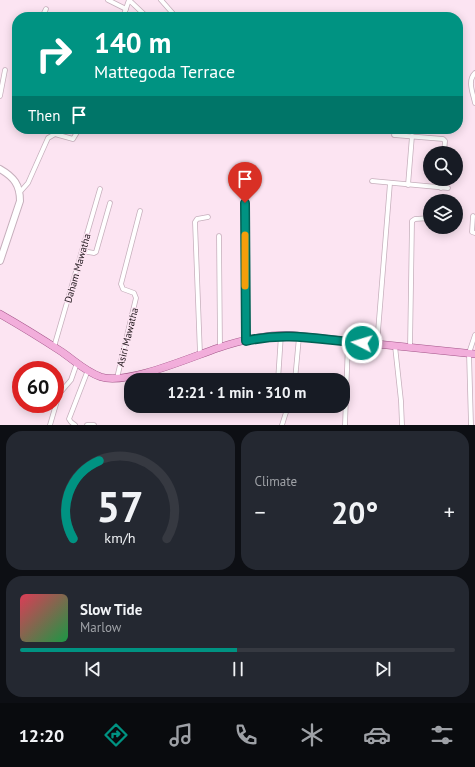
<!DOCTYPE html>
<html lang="en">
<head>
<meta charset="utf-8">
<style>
	body { margin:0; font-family:"PT Sans",sans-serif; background:#242831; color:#f1f3f6; height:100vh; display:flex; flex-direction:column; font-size:15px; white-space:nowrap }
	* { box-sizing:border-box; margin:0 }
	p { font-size:13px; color:#9ea1a6 }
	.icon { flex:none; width:22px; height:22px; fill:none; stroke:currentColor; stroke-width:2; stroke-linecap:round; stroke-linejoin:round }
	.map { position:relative; height:425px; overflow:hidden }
	.sheet { display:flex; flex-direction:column; gap:6px; padding:6px; background:#0d0f14; flex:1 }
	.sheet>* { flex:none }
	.banner { position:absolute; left:12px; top:12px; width:451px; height:122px; border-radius:16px; box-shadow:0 2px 10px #0003; background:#009382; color:#fff; overflow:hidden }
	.controls { position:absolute; left:423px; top:146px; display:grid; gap:8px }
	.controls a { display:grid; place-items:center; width:40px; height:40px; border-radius:50%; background:#171b24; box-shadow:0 2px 10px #0003; font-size:20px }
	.speed { position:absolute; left:12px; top:361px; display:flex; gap:8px; font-size:20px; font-weight:700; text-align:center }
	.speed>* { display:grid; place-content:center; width:52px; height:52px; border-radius:50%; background:#171b24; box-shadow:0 2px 10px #0003; line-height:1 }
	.speed .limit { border:6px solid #d22; background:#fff; color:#111 }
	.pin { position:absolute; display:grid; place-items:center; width:34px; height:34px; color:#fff; margin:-41px -17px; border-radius:50% 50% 50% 0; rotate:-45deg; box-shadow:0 0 4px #0007 }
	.pin .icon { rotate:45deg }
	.me { position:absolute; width:44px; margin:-22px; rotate:275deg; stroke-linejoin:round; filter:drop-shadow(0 0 3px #0008) }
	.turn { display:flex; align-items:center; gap:14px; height:84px; padding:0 16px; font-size:18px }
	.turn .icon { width:52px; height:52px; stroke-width:2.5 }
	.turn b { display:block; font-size:28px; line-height:34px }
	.then { display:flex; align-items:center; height:38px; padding:0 16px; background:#0003; gap:8px; font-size:15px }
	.big { font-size:30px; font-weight:700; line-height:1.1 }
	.sheet .widget { flex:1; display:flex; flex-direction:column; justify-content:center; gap:6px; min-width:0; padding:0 14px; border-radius:16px; background:#242831 }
	.sheet .dial { align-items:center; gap:0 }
	.dial svg { height:104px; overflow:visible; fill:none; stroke:#363941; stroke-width:7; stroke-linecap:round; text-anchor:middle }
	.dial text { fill:#f1f3f6; stroke:none }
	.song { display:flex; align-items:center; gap:12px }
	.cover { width:48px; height:48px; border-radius:6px; background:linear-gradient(135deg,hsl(350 70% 55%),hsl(140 70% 35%)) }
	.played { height:4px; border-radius:2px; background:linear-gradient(90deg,#009382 50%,#363941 50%) }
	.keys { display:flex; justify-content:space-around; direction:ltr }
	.heat { display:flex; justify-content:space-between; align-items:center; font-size:22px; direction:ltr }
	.sheet .tiles { flex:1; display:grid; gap:6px; grid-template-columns:1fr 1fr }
	.widget:last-child { grid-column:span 2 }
	.trip { position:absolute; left:124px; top:373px; width:226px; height:40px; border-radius:16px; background:#171b24; box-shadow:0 2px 10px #0003; font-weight:700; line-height:40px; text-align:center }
	.menu { display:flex; height:64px; justify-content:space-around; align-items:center; background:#090b0e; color:#9ea1a6 }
	.menu .icon { width:28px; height:28px }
	.menu .selected { color:#009382 }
	.menu b { font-size:18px; color:#f1f3f6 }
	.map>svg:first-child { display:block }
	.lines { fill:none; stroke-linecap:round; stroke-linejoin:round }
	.street-casing { stroke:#c6afbc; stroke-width:5.5 }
	.secondary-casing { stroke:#c6afbc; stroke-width:8 }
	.primary-casing { stroke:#a25588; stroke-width:8 }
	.street { stroke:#fff; stroke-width:4 }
	.secondary { stroke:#fff; stroke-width:6 }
	.primary { stroke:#f2aedb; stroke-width:7 }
	.route-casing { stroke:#006054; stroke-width:10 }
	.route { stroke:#009382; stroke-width:7 }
	.slow { stroke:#f59e0b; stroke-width:7 }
	.labels { text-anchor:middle; stroke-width:3; stroke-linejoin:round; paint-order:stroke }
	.street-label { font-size:10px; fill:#1d1419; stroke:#fce4f2 }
</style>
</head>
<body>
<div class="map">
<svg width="475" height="425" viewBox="0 0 475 425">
	<rect width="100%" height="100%" fill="#fce4f2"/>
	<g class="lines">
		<g class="street-casing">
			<g id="street">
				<path d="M108,0L126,9"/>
				<path d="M161,0L176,17"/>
				<path d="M42,17L46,9"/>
				<path d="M123,17L129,0L147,17"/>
				<path d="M475,73C467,81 473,93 475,103"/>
				<path d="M0,96L5,70"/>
				<path d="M394,135L443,139L445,141L444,153"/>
				<path d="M372,181L448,188"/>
				<path d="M408,185L412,136"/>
				<path d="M441,188L442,179"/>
				<path d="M20,192L28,183L48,138L55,134L73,139L79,129"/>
				<path d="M245,203L246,340"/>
				<path d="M473,216L472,232L475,233"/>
				<path d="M456,217H457"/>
				<path d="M219,236L220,347"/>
				<path d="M82,251L94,253L96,252L110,203"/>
				<path d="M377,344L390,183"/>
				<path d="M395,346L401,401L402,425"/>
				<path d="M54,347L100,189"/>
				<path d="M410,348L412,221L415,219L430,218"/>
				<path d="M200,354L195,222L197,219L208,217"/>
				<path d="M117,378L136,298L134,293L123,289L121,284L140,211"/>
				<path d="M278,380L281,335"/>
				<path d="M295,380L299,337"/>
				<path d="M276,409V406"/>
				<path d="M50,425L59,394L71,380L77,363"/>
				<path d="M75,425L71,422L69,419L88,370"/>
				<path d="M87,425H94"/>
				<path d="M282,425L288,406"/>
				<path d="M345,425L348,342"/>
				<path d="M471,425L469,353L475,335"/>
			</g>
		</g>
		<g class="secondary-casing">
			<path id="secondary" d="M0,169C14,177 20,185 20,201L0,261"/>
		</g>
		<g class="primary-casing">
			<path id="primary" d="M0,314C21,326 42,339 62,352C75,361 86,372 101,377C128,385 191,357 218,348C241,340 265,335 289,335L475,354"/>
		</g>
		<use href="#street" class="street"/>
		<use href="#secondary" class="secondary"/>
		<use href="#primary" class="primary"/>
	</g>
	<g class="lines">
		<g class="route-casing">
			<path id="route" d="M245,203L246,341C288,331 320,340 362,343"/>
		</g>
		<use href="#route" class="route"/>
		<path class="slow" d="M245,235V286"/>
	</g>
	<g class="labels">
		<g class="street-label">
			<text transform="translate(77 268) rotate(-74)" y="4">Daham Mawatha</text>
			<text transform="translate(127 337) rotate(-76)" y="4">Asiri Mawatha</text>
		</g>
	</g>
</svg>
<div class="controls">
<a><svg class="icon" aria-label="search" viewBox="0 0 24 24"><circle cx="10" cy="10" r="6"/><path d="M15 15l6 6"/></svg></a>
<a><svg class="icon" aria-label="layers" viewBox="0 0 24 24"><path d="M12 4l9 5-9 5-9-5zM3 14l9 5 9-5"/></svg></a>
</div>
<div class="speed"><div class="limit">60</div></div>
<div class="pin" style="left:245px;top:203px;background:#d93025"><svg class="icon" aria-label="arrive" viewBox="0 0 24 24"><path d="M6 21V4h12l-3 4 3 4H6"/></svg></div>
<svg class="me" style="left:362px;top:343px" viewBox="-20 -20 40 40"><circle r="17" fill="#009382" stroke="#fff" stroke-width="3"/><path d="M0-11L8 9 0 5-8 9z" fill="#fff"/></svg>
<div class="trip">12:21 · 1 min · 310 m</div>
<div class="banner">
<div class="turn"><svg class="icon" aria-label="right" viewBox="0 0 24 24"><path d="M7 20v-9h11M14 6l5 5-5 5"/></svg><div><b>140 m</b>Mattegoda Terrace</div></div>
<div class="then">Then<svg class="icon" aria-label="arrive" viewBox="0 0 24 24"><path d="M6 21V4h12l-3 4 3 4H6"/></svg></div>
</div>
</div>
<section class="sheet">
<div class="tiles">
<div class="widget dial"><svg viewBox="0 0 100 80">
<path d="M14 69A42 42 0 1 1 86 69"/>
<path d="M14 69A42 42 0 0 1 34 9" stroke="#009382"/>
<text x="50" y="56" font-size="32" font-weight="700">57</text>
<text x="50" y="72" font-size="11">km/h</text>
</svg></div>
<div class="widget"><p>Climate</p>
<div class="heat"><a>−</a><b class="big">20°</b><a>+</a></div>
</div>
<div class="widget">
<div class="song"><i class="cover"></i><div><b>Slow Tide</b><p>Marlow</p></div></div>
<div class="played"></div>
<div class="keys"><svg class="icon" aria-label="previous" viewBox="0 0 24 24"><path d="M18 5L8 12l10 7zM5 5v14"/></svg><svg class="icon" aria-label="pause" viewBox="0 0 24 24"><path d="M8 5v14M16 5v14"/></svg><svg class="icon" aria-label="next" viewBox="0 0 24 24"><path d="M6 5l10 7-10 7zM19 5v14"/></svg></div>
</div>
</div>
</section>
<nav class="menu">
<b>12:20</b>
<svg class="icon selected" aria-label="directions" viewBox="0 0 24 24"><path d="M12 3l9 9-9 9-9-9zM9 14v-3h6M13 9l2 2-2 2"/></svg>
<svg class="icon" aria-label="music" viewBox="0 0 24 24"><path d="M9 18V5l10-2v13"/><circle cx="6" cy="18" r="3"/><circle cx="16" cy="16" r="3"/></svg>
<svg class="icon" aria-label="phone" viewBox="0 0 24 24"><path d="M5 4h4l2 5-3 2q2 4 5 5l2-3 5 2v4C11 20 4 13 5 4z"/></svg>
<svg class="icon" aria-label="climate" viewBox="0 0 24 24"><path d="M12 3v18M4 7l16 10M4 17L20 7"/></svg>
<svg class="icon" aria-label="car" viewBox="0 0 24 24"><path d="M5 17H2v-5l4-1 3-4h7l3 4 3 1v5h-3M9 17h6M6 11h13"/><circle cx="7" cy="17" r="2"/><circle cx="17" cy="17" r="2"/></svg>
<svg class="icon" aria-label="filters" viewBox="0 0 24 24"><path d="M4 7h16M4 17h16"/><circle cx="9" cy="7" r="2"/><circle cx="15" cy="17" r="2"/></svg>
</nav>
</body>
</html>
